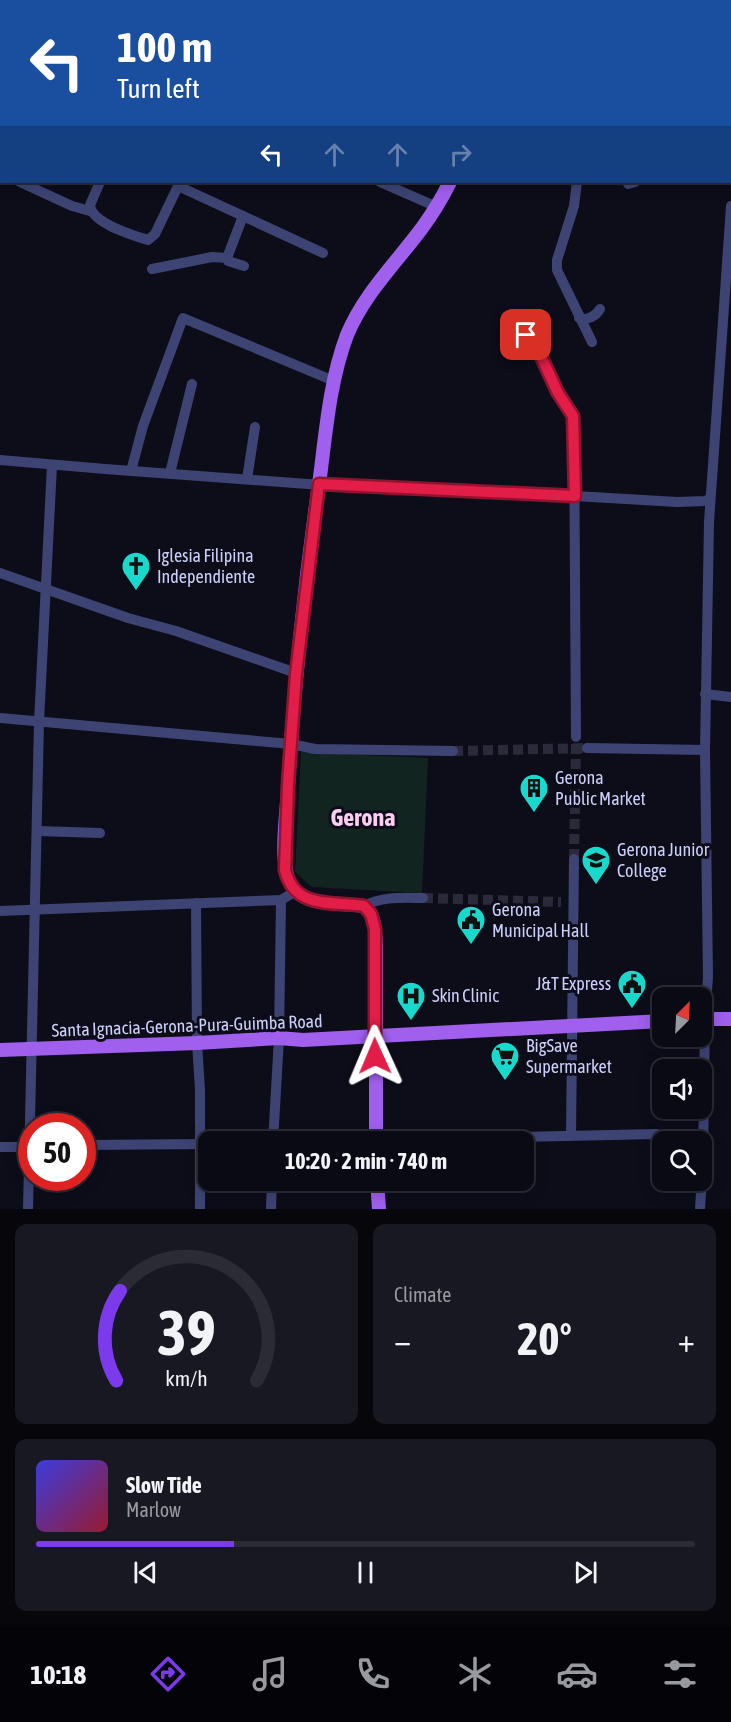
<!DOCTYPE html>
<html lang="en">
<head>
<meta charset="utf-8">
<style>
	body { margin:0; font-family:"Asap Condensed",sans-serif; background:#181822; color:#f1f3f6; height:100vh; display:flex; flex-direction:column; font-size:22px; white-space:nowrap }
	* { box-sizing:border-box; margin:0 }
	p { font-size:20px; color:#999aa0 }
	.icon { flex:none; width:33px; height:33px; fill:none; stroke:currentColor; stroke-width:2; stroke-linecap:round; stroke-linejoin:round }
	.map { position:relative; height:1209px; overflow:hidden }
	.sheet { display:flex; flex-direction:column; gap:15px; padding:15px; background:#06060b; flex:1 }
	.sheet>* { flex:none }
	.top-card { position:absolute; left:0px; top:0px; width:732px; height:183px; box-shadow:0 3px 15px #0003,0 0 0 2px #2a2b34; background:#1a4fa0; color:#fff; overflow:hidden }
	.needle { width:39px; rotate:24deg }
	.tools { position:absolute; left:652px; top:987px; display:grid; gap:12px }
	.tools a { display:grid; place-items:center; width:60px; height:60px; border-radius:12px; background:#0a0a14; box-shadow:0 3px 15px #0003,0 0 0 2px #2a2b34; font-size:30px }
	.speed { position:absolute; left:18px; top:1113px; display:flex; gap:12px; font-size:30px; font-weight:700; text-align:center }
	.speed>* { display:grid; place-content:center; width:78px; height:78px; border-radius:50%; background:#0a0a14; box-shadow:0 3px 15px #0003,0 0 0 2px #2a2b34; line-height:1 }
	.speed .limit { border:9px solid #d22; background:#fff; color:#111 }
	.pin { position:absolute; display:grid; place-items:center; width:51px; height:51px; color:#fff; margin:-26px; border-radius:12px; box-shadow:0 3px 9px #0006 }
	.me { position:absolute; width:66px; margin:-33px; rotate:359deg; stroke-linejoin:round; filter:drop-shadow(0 0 4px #0008) }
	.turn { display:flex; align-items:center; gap:21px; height:126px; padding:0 18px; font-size:27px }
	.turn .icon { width:78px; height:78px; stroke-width:2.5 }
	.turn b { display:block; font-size:42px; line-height:51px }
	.lanes { display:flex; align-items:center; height:57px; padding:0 18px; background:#0003; justify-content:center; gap:30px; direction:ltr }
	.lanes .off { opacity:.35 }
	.big { font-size:45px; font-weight:700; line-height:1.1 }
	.sheet .tile { flex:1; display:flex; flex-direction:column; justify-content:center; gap:9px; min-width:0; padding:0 21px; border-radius:12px; background:#181822 }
	.sheet .dial { align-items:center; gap:0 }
	.dial svg { height:156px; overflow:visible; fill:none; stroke:#2a2b34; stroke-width:7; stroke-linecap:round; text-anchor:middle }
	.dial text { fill:#f1f3f6; stroke:none }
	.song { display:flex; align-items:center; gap:18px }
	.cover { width:72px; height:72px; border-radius:9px; background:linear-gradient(135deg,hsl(240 70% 55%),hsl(350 70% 35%)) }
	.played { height:6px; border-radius:3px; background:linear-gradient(90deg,#7c3aed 30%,#2a2b34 30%) }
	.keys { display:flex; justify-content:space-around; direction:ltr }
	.heat { display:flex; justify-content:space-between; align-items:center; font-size:33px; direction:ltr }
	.sheet .tiles { flex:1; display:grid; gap:15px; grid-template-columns:1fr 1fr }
	.tile:last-child { grid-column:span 2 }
	.trip { position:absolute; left:198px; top:1131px; width:336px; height:60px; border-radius:12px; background:#0a0a14; box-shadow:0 3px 15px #0003,0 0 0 2px #2a2b34; font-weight:700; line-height:60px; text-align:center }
	.menu { display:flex; height:96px; justify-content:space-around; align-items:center; background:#040408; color:#999aa0 }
	.menu .icon { width:42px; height:42px }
	.menu .selected { color:#7c3aed }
	.menu b { font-size:27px; color:#f1f3f6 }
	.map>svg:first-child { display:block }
	.green { fill:#112420 }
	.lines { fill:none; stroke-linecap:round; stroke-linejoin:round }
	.minor-tunnel { stroke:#2a2a3b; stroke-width:10; stroke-dasharray:10 5; stroke-linecap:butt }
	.minor { stroke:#3d4474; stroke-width:10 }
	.major { stroke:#a05fed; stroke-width:14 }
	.highway { stroke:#ec54b7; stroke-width:15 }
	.route-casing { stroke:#92132f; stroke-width:15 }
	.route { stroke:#e11d48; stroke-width:10 }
	.labels { text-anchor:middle; stroke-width:6; stroke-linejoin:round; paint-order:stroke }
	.poi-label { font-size:18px; fill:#cccff9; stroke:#0d0d1a; text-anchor:start }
	.street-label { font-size:18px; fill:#cccff9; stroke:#0d0d1a }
	.district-label { font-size:24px; font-weight:bold; fill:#facef1; stroke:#0d0d1a }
</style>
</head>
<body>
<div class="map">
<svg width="731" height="1209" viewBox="0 0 731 1209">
	<rect width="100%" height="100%" fill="#0d0d1a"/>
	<path class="green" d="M301,752L428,758L422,893L312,887L295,872Z"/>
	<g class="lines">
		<g class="minor-tunnel">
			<path d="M453,751L587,748"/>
			<path d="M574,859L576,743"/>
			<path d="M423,898L561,902"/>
		</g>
		<g class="minor">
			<path d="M187,0L191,2"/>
			<path d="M359,0L362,2"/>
			<path d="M109,2V0"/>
			<path d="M449,2V0"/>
			<path d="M20,182L72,206L90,211"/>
			<path d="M100,182L90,205C91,223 132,235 148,240L155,234L180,182"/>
			<path d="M380,182L437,207"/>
			<path d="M577,182L574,206L557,260V270L592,342"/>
			<path d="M628,184L635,182"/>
			<path d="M178,186L323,253"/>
			<path d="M243,216L227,258L228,261L244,266"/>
			<path d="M152,269L212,257L227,258"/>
			<path d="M579,318C587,321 596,316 600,309"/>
			<path d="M524,332L540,354L558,393L571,412L574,423L576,737"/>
			<path d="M0,460L105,469L348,487L575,496L677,502L705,501L710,499"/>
			<path d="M131,471L143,426L183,318L334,381"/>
			<path d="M170,473L192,384"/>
			<path d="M247,479L255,427"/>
			<path d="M0,573L128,618L176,631L296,673"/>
			<path d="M705,694L731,697"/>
			<path d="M0,718L291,744L315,749L453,751"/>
			<path d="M587,748L705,750"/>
			<path d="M38,831L100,833"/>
			<path d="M196,903L197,1043L200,1090V1209"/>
			<path d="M364,906C383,896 402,898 423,898"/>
			<path d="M0,911L281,900L296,891"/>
			<path d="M571,1135L574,859"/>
			<path d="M273,1142L279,1038L281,900"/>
			<path d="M292,1142L376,1136L468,1138L656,1134L665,1136L669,1142"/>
			<path d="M82,1145L208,1144"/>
			<path d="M0,1147H32"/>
			<path d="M28,1209L39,722L52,465"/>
			<path d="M271,1209L272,1180"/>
			<path d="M700,1209L703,1160L705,1018L708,977L705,750L709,522L731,206"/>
		</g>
		<g class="major">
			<path d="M535,2V0"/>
			<path d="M702,1019H731"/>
			<path d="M0,1050L197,1043L279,1038L303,1040L663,1021"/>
			<path d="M376,1142V946C375,931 376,916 364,906C340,902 303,908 290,883C279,863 287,812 288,788C294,684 305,580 320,477C326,430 330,380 347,335C364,294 396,263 422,228C433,213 442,198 450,182"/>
			<path d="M377,1180L379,1209"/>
		</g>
		<g class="highway">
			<path d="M615,0L616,2"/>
			<path d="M730,137L731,138"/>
		</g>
	</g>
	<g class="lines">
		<g class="route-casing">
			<path id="route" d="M375,1056V929L371,914L364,906C332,901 295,910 285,870L288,784L296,674L319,484L575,496L573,416L558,393L540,354L526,335"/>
		</g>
		<use href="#route" class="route"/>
	</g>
	<defs>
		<g id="church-pin" transform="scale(1.5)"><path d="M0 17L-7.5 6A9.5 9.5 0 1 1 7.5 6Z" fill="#18d9cb" stroke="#0d0d1a"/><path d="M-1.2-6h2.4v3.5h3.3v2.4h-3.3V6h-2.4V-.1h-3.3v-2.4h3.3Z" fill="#111"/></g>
		<g id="building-pin" transform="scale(1.5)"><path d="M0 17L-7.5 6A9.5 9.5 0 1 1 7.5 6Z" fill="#18d9cb" stroke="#0d0d1a"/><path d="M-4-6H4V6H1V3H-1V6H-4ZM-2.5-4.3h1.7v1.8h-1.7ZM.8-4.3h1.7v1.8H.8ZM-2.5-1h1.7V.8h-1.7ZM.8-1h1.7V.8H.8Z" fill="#111"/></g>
		<g id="university-pin" transform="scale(1.5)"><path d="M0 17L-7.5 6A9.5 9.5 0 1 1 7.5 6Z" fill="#18d9cb" stroke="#0d0d1a"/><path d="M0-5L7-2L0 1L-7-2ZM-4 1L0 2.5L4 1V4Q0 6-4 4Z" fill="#111"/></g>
		<g id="civic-pin" transform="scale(1.5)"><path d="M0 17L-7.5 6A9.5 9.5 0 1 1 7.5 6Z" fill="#18d9cb" stroke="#0d0d1a"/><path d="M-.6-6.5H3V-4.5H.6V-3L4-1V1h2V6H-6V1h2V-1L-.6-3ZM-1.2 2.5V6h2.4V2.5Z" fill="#111"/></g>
		<g id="hospital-pin" transform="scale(1.5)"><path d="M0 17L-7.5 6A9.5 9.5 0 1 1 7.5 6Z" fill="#18d9cb" stroke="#0d0d1a"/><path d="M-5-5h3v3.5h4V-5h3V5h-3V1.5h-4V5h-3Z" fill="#111"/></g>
		<g id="supermarket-pin" transform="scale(1.5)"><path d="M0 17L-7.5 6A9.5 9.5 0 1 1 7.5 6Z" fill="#18d9cb" stroke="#0d0d1a"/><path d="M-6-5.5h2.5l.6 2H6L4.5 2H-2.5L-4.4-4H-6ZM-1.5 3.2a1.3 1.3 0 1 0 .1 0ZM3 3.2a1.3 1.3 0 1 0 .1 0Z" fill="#111"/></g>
	</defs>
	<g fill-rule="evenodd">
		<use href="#church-pin" x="136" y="566"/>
		<use href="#building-pin" x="534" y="788"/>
		<use href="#university-pin" x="596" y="860"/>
		<use href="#civic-pin" x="471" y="920"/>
		<use href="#civic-pin" x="632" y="984"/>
		<use href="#hospital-pin" x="411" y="996"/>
		<use href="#supermarket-pin" x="505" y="1056"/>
	</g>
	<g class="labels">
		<g class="poi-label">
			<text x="157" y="562">Iglesia Filipina<tspan x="157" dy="21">Independiente</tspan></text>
			<text x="555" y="784">Gerona<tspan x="555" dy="21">Public Market</tspan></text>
			<text x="617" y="856">Gerona Junior<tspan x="617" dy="21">College</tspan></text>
			<text x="492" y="916">Gerona<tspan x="492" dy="21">Municipal Hall</tspan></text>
			<text x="611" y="990" text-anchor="end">J&amp;T Express</text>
			<text x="432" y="1002">Skin Clinic</text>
			<text x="526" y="1052">BigSave<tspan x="526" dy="21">Supermarket</tspan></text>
		</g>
		<g class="street-label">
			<text transform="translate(187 1026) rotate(-2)" y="6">Santa Ignacia-Gerona-Pura-Guimba Road</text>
		</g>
		<g class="district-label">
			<text x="363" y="826">Gerona</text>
		</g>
	</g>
</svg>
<div class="tools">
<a><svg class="needle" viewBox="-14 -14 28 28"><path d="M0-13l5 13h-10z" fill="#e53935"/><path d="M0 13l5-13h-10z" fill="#999aa0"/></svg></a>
<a><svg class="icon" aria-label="sound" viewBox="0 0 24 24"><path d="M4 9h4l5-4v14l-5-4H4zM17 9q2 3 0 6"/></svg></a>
<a><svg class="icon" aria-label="search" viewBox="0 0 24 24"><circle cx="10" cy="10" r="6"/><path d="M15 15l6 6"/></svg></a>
</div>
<div class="speed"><div class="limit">50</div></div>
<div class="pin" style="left:526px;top:335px;background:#d93025"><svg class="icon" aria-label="arrive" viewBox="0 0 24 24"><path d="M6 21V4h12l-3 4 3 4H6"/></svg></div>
<svg class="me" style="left:375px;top:1056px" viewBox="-20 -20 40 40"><path d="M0-17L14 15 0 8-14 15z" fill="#e11d48" stroke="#fff" stroke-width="4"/></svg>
<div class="trip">10:20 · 2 min · 740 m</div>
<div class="top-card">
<div class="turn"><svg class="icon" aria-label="left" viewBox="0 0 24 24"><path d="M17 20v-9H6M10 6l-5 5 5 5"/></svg><div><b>100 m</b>Turn left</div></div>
<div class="lanes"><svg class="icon" aria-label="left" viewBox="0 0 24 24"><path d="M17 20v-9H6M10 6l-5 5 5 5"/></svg><svg class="icon off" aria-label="ahead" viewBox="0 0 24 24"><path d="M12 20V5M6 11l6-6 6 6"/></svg><svg class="icon off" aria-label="ahead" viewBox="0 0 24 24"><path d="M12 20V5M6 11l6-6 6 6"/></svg><svg class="icon off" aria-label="right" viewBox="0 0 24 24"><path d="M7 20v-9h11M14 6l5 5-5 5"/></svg></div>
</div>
</div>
<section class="sheet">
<div class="tiles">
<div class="tile dial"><svg viewBox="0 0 100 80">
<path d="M14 69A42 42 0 1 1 86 69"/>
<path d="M14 69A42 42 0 0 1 16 23" stroke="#7c3aed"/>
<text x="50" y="56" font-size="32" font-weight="700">39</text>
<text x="50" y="72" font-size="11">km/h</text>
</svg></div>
<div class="tile"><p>Climate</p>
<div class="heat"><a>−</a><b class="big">20°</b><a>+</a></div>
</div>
<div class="tile">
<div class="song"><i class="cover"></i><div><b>Slow Tide</b><p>Marlow</p></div></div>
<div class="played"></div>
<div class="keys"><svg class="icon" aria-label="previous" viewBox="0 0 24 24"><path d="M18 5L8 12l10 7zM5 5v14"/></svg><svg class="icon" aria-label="pause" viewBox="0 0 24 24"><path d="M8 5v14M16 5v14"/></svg><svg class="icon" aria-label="next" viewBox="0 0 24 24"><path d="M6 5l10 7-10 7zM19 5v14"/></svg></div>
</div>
</div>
</section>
<nav class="menu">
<b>10:18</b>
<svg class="icon selected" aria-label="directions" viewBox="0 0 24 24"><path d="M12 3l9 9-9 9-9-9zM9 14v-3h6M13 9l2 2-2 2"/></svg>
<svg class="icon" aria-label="music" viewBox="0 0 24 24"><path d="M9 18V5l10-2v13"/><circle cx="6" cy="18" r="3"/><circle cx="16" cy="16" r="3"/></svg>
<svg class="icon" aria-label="phone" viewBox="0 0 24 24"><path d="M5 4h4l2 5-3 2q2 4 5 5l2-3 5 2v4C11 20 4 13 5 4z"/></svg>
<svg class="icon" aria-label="climate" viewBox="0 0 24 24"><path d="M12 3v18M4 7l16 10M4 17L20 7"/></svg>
<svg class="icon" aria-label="car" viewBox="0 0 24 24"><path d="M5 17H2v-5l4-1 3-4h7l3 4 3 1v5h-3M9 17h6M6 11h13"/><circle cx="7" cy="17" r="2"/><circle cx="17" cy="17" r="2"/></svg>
<svg class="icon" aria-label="filters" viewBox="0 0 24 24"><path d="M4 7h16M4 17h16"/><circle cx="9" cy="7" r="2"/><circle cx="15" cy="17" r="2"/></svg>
</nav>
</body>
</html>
